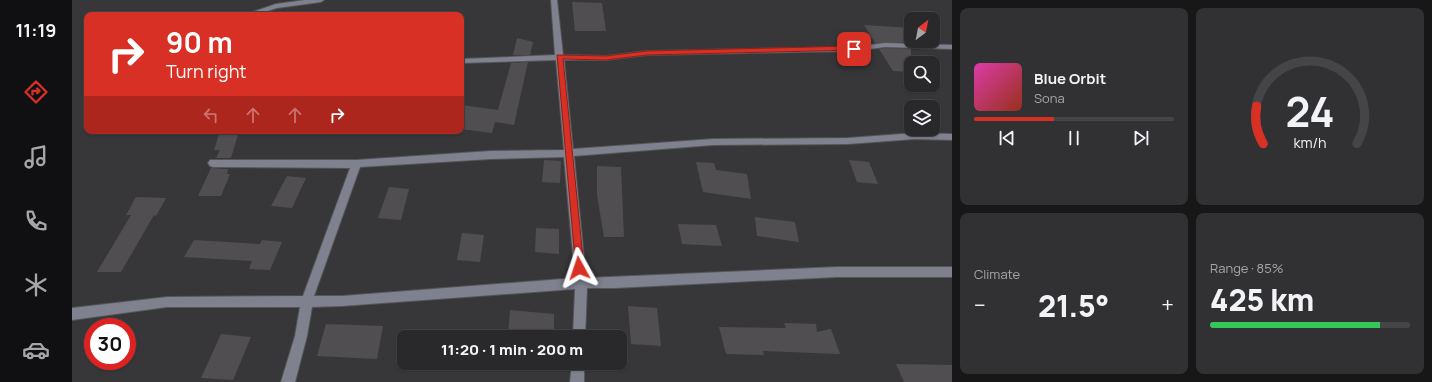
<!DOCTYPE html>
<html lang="en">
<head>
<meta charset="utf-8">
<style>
	body { margin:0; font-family:Manrope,sans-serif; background:#313134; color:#f1f3f6; height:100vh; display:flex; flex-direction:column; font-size:15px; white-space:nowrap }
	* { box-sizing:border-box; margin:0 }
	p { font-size:13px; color:#a5a6a9 }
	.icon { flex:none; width:22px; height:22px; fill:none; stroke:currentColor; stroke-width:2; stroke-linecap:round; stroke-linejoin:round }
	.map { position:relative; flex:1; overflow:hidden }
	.drawer { display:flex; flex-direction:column; gap:8px; padding:8px; background:#171718; width:480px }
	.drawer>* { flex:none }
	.guide { position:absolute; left:12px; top:12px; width:380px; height:122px; border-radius:8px; box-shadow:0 1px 3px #0004,0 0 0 1px #454548; background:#d93025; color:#fff; overflow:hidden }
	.needle { width:26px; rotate:32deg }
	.tools { position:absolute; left:832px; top:12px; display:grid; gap:8px }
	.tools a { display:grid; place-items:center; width:36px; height:36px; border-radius:8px; background:#29292c; box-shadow:0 1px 3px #0004,0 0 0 1px #454548; font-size:20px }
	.speed { position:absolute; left:12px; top:318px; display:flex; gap:8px; font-size:20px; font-weight:700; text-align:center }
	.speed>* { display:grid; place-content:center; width:52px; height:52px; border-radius:50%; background:#29292c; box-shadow:0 1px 3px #0004,0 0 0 1px #454548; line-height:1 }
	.speed .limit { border:6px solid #d22; background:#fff; color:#111 }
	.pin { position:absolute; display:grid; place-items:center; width:34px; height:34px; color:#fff; margin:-17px; border-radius:8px; box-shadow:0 2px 6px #0006 }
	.me { position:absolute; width:44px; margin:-22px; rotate:355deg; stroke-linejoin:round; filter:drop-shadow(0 0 3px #0008) }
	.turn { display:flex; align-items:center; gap:14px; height:84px; padding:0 16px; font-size:18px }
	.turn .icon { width:52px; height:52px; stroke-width:2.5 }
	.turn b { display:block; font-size:28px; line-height:34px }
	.lanes { display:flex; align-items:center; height:38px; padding:0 16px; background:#0003; justify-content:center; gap:20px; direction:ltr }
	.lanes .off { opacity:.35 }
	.big { font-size:30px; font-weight:800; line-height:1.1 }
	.drawer .tile { flex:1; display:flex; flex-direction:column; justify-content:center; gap:6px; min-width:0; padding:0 14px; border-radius:8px; background:#313134 }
	.drawer .dial { align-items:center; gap:0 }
	.dial svg { height:104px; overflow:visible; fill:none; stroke:#454548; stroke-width:7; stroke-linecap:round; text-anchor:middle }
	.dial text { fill:#f1f3f6; stroke:none }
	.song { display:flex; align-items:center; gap:12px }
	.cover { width:48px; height:48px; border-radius:6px; background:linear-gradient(135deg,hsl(320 70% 55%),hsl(10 70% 35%)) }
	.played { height:4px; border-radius:2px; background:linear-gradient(90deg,#d93025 40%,#454548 40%) }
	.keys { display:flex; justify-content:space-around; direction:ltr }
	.heat { display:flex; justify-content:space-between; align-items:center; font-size:22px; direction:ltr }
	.charge { height:6px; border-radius:3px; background:linear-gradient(90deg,#34c759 85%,#454548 0) }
	.drawer .tiles { flex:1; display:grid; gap:8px; grid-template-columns:repeat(2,1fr) }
	.trip { position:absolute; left:325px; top:330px; width:230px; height:40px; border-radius:8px; background:#29292c; box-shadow:0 1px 3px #0004,0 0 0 1px #454548; font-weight:800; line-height:40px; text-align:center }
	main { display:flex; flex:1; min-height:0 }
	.dock { display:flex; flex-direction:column; width:72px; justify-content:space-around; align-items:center; background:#101012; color:#a5a6a9 }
	.dock .icon { width:28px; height:28px }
	.dock .active { color:#d93025 }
	.dock b { font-size:18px; color:#f1f3f6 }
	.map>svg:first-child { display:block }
	.building { fill:#504e51 }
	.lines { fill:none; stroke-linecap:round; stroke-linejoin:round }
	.minor-casing { stroke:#545457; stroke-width:2 }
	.minor { fill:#7f818f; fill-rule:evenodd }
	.route { fill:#d93025; stroke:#8d1f18 }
</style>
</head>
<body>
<main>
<nav class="dock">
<b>11:19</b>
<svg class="icon active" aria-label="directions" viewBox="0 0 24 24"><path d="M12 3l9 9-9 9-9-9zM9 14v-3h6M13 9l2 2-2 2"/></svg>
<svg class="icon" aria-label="music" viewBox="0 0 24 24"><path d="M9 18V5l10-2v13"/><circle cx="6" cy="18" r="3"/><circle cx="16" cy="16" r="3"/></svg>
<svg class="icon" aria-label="phone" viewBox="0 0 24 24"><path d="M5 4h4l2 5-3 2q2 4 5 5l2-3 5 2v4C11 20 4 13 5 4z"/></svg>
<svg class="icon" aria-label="climate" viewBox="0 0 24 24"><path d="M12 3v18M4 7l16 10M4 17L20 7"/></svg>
<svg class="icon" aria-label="car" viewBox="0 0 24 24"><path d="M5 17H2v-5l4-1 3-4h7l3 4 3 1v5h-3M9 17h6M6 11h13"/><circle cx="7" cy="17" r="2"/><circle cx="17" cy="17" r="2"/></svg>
</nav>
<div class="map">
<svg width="880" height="382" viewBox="0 0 880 382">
	<rect width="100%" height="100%" fill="#37373a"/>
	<g class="building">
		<path d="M500,2L530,3L534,31H503Z"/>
		<path d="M792,25L839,28V42L803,43Z"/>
		<path d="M445,38L461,42L458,55H441Z"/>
		<path d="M813,48L839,49V72L821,71L807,49Z"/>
		<path d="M456,62L442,125L423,122L420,133L389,129V105L426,110L439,63Z"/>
		<path d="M148,131H167L159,158H144L148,150H142Z"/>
		<path d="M472,160L489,161L488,183L470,182Z"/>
		<path d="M777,160L797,162L806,184L785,182Z"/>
		<path d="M624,162L642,163L644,170L675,174L679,199L631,192Z"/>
		<path d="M525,166L549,167L552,237H532L525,195Z"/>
		<path d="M139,168L156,169L155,174H158L149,196H126Z"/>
		<path d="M215,176L234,178L220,208L199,206Z"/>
		<path d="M317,187L337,189L329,220L306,218Z"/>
		<path d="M64,197L94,198L84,216L82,215L49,272H25L59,215H54Z"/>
		<path d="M683,217L723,222L727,242L685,236Z"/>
		<path d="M606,224L644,225L650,246L610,244Z"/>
		<path d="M464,228L487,229V254L463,252Z"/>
		<path d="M390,233L412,235L408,262L385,260Z"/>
		<path d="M122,240L188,244L190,240L210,242L198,270L177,269L180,261L112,257Z"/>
		<path d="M556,306L585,308L589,346L559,344Z"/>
		<path d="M438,310L482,314V337H436Z"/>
		<path d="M712,323L744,324L745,332L759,329L768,354L691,351L692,355L654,354L647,327L714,328Z"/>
		<path d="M254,324L311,326L305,359L245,356Z"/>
		<path d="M149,334L179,337L161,380L129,378Z"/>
		<path d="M824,364L880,365V382H832Z"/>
	</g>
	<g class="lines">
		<g class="minor-casing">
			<g id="minor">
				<path d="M233,0H252L249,2L205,8L183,15H172L204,4Z"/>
				<path d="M479,0H485L491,55L534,56L575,51L782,47L813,43L880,45V49L813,47L782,51L575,55L534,60H492L501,149L641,139L776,138L843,133L880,134V140L843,139L776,144L641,145L502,156L514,278L765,267H880V277H765L543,288H515L513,337H501L503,289L270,306L240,307L235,336L223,382H209L223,336L228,307H95L0,320V308L95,297L231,296L278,168L141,167L138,166L136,163L138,160H284L419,151L492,150L484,60L389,63V59L483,55ZM492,157L503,278L270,296H242L288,167L419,159Z"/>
				<path d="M500,363H512V382H498Z"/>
			</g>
		</g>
		<use href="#minor" class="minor"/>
	</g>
	<path class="route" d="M782,46L785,47V50L575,55L534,60L491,59L512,268L511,271H504L485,55L534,56L575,51Z"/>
</svg>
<div class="tools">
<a><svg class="needle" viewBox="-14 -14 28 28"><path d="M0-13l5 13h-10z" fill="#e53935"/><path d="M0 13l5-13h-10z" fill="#a5a6a9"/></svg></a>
<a><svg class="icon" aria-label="search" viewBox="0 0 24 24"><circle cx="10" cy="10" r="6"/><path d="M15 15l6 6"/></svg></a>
<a><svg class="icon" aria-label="layers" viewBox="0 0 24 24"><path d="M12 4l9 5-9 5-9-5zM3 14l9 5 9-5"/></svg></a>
</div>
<div class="speed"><div class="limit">30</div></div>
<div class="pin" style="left:782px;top:49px;background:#d93025"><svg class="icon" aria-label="arrive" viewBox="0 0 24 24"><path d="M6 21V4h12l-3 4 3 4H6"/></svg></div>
<svg class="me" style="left:507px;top:268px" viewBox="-20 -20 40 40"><path d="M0-17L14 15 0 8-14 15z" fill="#d93025" stroke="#fff" stroke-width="4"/></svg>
<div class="trip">11:20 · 1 min · 200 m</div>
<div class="guide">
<div class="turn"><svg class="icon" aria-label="right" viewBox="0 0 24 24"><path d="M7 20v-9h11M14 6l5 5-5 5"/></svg><div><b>90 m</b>Turn right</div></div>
<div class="lanes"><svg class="icon off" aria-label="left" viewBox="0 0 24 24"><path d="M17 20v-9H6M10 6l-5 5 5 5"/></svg><svg class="icon off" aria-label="ahead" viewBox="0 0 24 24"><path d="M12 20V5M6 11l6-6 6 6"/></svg><svg class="icon off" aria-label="ahead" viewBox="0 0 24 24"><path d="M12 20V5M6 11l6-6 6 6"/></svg><svg class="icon" aria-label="right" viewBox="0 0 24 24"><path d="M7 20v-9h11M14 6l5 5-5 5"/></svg></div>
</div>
</div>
<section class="drawer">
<div class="tiles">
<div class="tile">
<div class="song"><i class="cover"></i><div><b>Blue Orbit</b><p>Sona</p></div></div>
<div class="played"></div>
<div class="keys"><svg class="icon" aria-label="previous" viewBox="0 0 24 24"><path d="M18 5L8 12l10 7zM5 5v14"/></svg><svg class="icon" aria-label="pause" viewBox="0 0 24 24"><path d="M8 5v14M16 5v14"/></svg><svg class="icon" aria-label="next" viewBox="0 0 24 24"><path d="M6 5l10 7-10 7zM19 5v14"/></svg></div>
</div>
<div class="tile dial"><svg viewBox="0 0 100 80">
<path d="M14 69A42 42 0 1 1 86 69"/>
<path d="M14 69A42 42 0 0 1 9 40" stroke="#d93025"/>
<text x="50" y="56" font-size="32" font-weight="700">24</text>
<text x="50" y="72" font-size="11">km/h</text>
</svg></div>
<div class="tile"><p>Climate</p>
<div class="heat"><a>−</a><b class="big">21.5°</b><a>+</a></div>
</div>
<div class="tile"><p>Range · 85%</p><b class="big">425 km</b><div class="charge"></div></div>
</div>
</section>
</main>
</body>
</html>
